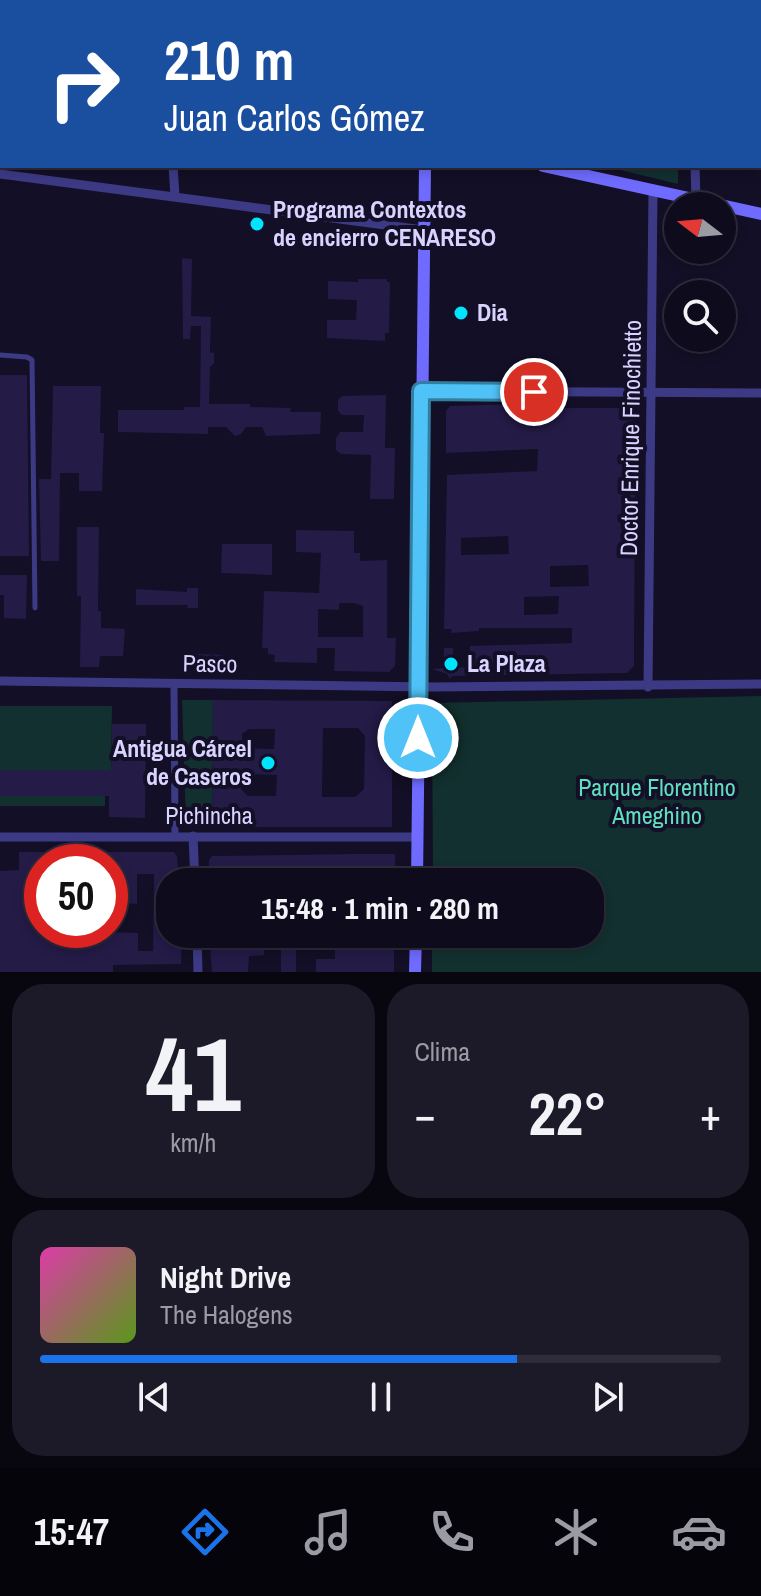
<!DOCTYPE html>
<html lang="es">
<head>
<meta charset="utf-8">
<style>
	body { margin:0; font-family:"Archivo Narrow",sans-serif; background:#1c1929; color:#f1f3f6; height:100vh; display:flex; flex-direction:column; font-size:30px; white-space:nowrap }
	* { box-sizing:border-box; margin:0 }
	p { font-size:26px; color:#9b9ba3 }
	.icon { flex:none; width:44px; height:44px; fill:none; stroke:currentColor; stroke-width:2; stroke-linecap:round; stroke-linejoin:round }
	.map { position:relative; height:972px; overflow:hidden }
	.panel { display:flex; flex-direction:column; gap:12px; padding:12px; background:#08060f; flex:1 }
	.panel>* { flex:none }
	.hud { position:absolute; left:0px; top:0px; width:762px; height:168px; box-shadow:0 4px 12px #0003,0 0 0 2px #2e2b3b; background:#1a4fa0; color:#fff; overflow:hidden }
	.needle { width:52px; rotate:286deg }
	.fabs { position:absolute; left:664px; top:192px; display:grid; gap:16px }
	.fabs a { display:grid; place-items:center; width:72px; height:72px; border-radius:50%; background:#0e0b1c; box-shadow:0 4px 12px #0003,0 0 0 2px #2e2b3b; font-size:40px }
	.speed { position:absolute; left:24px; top:844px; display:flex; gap:16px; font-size:40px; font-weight:700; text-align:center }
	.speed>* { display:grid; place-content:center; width:104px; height:104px; border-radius:50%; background:#0e0b1c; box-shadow:0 4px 12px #0003,0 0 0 2px #2e2b3b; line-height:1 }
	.speed .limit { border:12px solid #d22; background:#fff; color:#111 }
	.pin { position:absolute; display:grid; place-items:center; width:68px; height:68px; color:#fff; margin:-34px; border:4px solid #fff; border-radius:50%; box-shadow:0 2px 8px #0007 }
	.me { position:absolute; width:88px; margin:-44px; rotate:0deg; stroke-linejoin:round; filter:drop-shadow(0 0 6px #0008) }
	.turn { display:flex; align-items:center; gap:28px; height:168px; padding:0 32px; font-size:36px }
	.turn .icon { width:104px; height:104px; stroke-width:2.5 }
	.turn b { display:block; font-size:56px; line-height:68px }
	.big { font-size:60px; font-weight:700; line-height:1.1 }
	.panel .card { flex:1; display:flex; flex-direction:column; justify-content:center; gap:12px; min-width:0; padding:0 28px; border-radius:32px; background:#1c1929 }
	.panel .dial { align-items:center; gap:0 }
	.dial b { font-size:104px; line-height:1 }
	.song { display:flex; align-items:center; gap:24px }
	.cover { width:96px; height:96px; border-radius:12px; background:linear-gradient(135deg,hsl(320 70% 55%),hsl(90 70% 35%)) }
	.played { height:8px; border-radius:4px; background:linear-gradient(90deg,#1a73e8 70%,#2e2b3b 70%) }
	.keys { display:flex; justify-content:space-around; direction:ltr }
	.heat { display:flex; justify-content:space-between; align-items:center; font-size:44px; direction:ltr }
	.panel .tiles { flex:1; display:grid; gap:12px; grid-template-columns:1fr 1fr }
	.card:last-child { grid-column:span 2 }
	.trip { position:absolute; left:156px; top:868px; width:448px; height:80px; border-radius:32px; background:#0e0b1c; box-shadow:0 4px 12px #0003,0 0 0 2px #2e2b3b; font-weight:700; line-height:80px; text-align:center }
	.dock { display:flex; height:128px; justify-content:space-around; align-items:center; background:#06040b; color:#9b9ba3 }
	.dock .icon { width:56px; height:56px }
	.dock .selected { color:#1a73e8 }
	.dock b { font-size:36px; color:#f1f3f6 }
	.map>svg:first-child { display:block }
	.green { fill:#12302f }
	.building { fill:#241b47; fill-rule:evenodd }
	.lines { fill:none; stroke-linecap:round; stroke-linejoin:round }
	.service { stroke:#3d3a85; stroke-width:5 }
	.pedestrian { stroke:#3d3a85; stroke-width:7 }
	.minor { stroke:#3d3a85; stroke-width:9 }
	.secondary { stroke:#6f6bff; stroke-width:12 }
	.route-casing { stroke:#337fa1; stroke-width:20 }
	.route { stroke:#4fc3f7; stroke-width:14 }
	.poi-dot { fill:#00e5ff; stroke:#130f26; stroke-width:3 }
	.labels { text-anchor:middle; stroke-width:8; stroke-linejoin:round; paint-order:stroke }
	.poi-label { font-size:24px; font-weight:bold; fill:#d9d4ff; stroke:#130f26; text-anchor:start }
	.street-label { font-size:24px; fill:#d9d4ff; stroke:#130f26 }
	.park-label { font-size:24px; fill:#5fe0c0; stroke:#130f26 }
</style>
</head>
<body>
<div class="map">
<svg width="761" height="972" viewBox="0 0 761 972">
	<rect width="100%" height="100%" fill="#130f26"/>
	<g class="green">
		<path d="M605,166H678V184L604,166Z"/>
		<path d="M761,696V972H432V934H590V882H433L432,703Z"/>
		<path d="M182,700H213L212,827L189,826L186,823Z"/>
		<path d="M0,706H112L111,770H0Z"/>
		<rect x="0" y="796" width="105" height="10"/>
	</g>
	<g class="building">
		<path d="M182,258L192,259L191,316L211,317L210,352L214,353V363L210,367L209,404H250V407L291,408L290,412H321L320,434L266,436L262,427H246L241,434L235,436L226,427H208V434L118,432V410H184V407H200L201,326H191L190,339H183Z"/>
		<path d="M358,279H387V282H390L389,333H385V341L327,338V320H356L357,300L328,299V281L358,282Z"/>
		<path d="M0,375H27L29,556H0Z"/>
		<path d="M53,386H101L100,433H104L102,491H79V473H60L59,561H41L39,479H51Z"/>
		<path d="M386,395L385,448H395L394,499H370L371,455L341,454L336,450V438L340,432H363L364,415H342L338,411V400L342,396Z"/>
		<path d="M519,404H539V408H634L632,488H635L634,654V666L627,673L452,676L450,679L447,674L432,669L444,668V648H453V668L469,667L470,646L572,643V628H479V631L451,633L452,629H444L447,475L537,471L538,449L446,453V411L450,406ZM508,536L509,554L461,555V538ZM588,565L589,586L550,587V566ZM559,596L558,614L524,615V597Z"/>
		<path d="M77,527H99L98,611H101V628L125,629L123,656H100L99,667H80L81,596H77Z"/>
		<path d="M296,530L354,531V553H360V561L387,560V638H396L395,666L389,672L334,671L335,648H317V663L274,662L275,655L268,654V648H262L264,591L319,593L321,553L296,552ZM339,603H354L363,606V637H318V609L339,610Z"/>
		<path d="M222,544H272V575L221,573Z"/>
		<path d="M0,575H27L26,619L4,618V595H0Z"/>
		<path d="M187,588H198V608H187L188,605H136V589L187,592Z"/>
		<path d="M198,654L224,655V668L198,667Z"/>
		<path d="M213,700L392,701V827H212ZM323,728H358L365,736L364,789L355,797H322ZM249,729H275L274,749L242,748V734ZM242,774L277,775L276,796H248L241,789Z"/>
		<path d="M112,724H146L145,818L109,817V796H0V770H111Z"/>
		<path d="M19,852H174L177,856L179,882H170V934H182L181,964L113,965V972H0V871L19,870ZM42,862H110V917L124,916L123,903L137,904V874H154L153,951H138V933L42,930V908H36L38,863Z"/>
		<path d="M355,854H395V876L356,877V881L341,882H258V876L231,877L232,882H209V860L212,856Z"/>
		<path d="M209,934H264V955L249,956L248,972H212Z"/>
		<rect x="281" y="934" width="15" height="38"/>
		<path d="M335,934H394V972H316V959H335Z"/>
	</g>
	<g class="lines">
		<path class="service" d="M0,355L27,357L32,360L35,608"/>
		<path class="pedestrian" d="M174,684L175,836"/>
		<g class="minor">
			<path d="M690,0V2"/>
			<path d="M180,2L181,0"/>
			<path d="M519,2L543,0"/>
			<path d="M760,126H761"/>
			<path d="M173,166L175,196"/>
			<path d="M695,166L696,199"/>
			<path d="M0,174L423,230"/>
			<path d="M421,391L761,393"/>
			<path d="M0,681L432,687L761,684"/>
			<path d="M648,687L653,190"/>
			<path d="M193,836L195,882"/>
			<path d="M0,837H417"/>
			<path d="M197,934L198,972"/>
		</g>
		<g class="secondary">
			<path d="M421,2V0"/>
			<path d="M433,2V0"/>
			<path d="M0,61L2,62"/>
			<path d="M543,166L761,214"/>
			<path d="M417,882L425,166"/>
			<path d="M415,972L416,934"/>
		</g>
	</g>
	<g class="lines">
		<g class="route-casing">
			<path id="route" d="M418,738L421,391L534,392"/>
		</g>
		<use href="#route" class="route"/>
	</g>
	<g class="poi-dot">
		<circle cx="257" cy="224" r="8"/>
		<circle cx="461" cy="313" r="8"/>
		<circle cx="451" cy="664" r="8"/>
		<circle cx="268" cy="763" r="8"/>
	</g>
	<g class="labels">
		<g class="poi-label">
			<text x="273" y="218">Programa Contextos<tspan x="273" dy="28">de encierro CENARESO</tspan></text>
			<text x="477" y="321">Dia</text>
			<text x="467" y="672">La Plaza</text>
			<text x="252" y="757" text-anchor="end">Antigua Cárcel<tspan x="252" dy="28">de Caseros</tspan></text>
		</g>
		<g class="street-label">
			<text transform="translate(631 438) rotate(-89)" y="8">Doctor Enrique Finochietto</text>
			<text transform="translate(210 664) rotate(1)" y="8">Pasco</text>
			<text x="209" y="824">Pichincha</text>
		</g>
		<g class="park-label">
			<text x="657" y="796">Parque Florentino<tspan x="657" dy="28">Ameghino</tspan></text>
		</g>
	</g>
</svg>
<div class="fabs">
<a><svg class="needle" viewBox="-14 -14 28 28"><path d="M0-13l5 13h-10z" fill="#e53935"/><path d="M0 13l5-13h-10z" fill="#9b9ba3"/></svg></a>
<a><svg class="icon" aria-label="search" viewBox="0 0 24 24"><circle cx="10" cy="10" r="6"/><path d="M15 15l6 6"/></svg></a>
</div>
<div class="speed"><div class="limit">50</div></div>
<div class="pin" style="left:534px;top:392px;background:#d93025"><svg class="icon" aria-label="arrive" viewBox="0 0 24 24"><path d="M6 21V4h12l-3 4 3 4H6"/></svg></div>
<svg class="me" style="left:418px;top:738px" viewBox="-20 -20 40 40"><circle r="17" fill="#4fc3f7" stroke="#fff" stroke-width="3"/><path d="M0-11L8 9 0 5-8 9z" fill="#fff"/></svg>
<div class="trip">15:48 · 1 min · 280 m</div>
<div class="hud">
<div class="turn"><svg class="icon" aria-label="right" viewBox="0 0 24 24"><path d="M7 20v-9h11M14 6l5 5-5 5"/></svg><div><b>210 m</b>Juan Carlos Gómez</div></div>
</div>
</div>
<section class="panel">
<div class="tiles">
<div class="card dial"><b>41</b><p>km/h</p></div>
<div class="card"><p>Clima</p>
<div class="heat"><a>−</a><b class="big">22°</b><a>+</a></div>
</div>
<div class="card">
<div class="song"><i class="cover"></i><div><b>Night Drive</b><p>The Halogens</p></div></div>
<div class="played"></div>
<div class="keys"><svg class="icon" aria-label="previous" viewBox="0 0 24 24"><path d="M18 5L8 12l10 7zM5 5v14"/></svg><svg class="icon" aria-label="pause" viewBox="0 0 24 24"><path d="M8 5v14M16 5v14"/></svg><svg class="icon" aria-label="next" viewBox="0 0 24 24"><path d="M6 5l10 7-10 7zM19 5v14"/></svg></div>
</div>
</div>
</section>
<nav class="dock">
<b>15:47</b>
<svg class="icon selected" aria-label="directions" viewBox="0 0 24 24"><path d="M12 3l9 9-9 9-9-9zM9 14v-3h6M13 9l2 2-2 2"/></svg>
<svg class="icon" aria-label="music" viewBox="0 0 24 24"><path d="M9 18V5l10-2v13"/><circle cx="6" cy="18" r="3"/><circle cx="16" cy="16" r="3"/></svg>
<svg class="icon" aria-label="phone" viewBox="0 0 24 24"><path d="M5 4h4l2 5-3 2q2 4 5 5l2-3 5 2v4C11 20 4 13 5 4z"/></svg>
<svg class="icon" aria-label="climate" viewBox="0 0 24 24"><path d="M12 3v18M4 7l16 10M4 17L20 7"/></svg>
<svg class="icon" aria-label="car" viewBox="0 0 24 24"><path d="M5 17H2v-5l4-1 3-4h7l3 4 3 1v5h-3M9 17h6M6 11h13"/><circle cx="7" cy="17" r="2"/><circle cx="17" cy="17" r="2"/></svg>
</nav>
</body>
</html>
